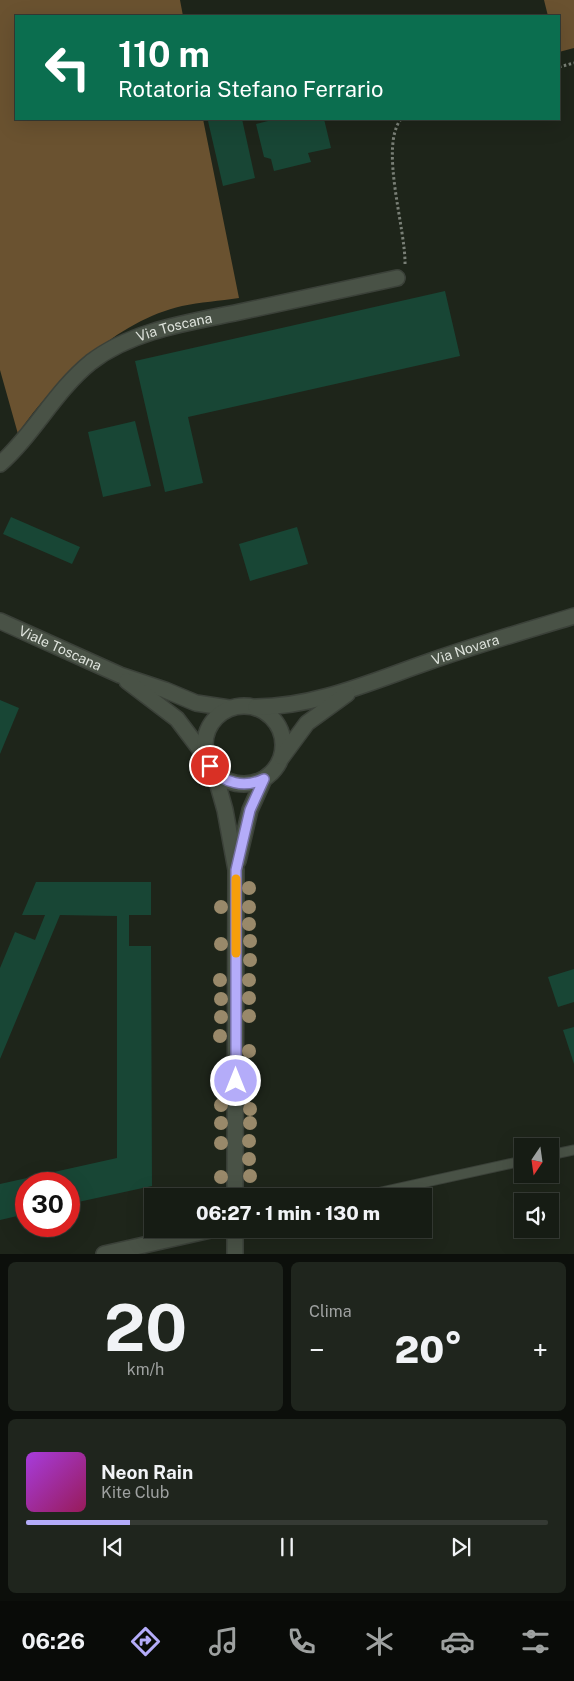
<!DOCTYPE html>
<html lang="it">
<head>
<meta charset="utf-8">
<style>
	body { margin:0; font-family:"Public Sans",sans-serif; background:#1f251d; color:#f1f3f6; height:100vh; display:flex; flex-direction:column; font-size:19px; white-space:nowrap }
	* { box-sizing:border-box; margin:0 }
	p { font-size:16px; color:#9ea1a0 }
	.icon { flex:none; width:28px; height:28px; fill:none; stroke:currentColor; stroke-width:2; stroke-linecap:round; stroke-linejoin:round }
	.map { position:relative; height:1254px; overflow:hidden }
	.details { display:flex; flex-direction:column; gap:8px; padding:8px; background:#0c0f0b; flex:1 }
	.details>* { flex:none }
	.banner { position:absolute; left:15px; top:15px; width:545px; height:105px; border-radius:0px; box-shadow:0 5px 20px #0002,0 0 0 1px #353a34; background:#0b6e4f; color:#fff; overflow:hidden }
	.needle { width:32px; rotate:193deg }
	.fabs { position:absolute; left:514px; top:1138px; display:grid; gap:10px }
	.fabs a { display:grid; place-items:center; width:45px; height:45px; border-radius:0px; background:#161c14; box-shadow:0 5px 20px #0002,0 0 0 1px #353a34; font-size:25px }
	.speed { position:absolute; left:15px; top:1172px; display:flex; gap:10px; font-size:25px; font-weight:700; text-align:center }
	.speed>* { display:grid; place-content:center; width:65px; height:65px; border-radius:50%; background:#161c14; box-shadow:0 5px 20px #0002,0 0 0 1px #353a34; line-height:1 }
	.speed .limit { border:8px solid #d22; background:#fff; color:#111 }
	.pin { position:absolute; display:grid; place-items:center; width:42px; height:42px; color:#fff; margin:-21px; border:2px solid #fff; border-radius:50%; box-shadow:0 1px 5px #0007 }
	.me { position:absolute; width:55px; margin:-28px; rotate:0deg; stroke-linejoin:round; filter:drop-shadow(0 0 4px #0008) }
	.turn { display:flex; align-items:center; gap:18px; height:105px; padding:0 20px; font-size:22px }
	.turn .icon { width:65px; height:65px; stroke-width:2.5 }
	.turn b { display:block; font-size:35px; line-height:42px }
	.big { font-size:38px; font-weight:800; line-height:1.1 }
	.details .widget { flex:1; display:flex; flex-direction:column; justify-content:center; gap:8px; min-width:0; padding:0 18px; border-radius:8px; background:#1f251d }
	.details .dial { align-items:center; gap:0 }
	.dial b { font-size:65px; line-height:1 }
	.song { display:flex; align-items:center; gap:15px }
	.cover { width:60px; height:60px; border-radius:8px; background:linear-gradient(135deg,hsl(280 70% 55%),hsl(330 70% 35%)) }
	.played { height:5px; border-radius:2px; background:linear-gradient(90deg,#b4acf9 20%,#353a34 20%) }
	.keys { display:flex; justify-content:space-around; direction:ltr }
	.heat { display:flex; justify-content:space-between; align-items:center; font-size:28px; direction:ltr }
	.details .tiles { flex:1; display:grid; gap:8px; grid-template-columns:1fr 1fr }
	.widget:last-child { grid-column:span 2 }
	.trip { position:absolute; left:144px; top:1188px; width:288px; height:50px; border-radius:0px; background:#161c14; box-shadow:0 5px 20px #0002,0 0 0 1px #353a34; font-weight:800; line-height:50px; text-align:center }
	.tabs { display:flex; height:80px; justify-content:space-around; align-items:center; background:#090b08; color:#9ea1a0 }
	.tabs .icon { width:35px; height:35px }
	.tabs .active { color:#b4acf9 }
	.tabs b { font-size:22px; color:#f1f3f6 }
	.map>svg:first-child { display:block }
	.forest { fill:#6a5230 }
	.building { fill:#184635 }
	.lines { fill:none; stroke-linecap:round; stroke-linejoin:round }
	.lane-casing { stroke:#3b4139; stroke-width:11 }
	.street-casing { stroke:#3b4139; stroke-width:18 }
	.secondary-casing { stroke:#3b4139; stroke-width:18 }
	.path { stroke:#7a8077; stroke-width:3; stroke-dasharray:2.5 2.5; stroke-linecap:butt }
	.lane { stroke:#495246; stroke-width:9 }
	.street { stroke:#495246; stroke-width:15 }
	.secondary { stroke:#495246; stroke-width:15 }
	.tree { fill:#99896a }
	.route-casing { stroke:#7570a2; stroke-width:12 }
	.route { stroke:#b4acf9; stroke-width:9 }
	.slow { stroke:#f59e0b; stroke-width:9 }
	.labels { text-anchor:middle; stroke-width:5; stroke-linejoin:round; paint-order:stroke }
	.street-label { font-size:14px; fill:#dee3dc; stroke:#1e251a }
</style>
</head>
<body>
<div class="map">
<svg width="574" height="1254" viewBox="0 0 574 1254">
	<rect width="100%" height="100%" fill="#1e251a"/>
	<g class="forest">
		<path d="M0,0H180L183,16H16V119H203L239,298C220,301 200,302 182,306C119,320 53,381 18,434L0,370Z"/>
		<path d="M544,0H574V48L559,52V16H548Z"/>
	</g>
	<g class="building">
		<path d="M220,119H242L255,178L223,186L208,121Z"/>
		<path d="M268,119H324L331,148L308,153L311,162L274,171L271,159L264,157L256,124L268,121Z"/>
		<path d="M445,291L460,356L188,417L203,483L165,492L135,361Z"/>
		<path d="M135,421L151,486L103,497L88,432Z"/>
		<path d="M11,517L80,547L72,564L3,534Z"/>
		<path d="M297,527L308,564L250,581L239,544Z"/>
		<path d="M0,700L19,708L0,754Z"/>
		<path d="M36,882H151V915H129V946H151L152,1186L69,1204V1184H26V1214L0,1220V1184L117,1158V916L60,915L0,1059V968L15,932L35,940L45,915H22Z"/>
		<path d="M574,969V1002L558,1007L548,977Z"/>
		<path d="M574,1027V1064L563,1030Z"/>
	</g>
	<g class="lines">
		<g class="lane-casing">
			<g id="lane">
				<path d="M550,1155L574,1150"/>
				<path d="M363,1196L522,1161"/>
			</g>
		</g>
		<g class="street-casing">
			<g id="street">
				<path id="s1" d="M0,464C34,434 55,391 91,362C134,329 193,322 244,311C295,300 346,289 397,278"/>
				<path d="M214,771L225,810L236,870L235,1196"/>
				<path d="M238,861L250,810L264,779"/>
				<path d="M235,1229V1254"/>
				<path d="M104,1254L215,1229"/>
			</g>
		</g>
		<g class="secondary-casing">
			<g id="secondary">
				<path id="s2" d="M0,621L120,675L165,690L196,703L229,708"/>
				<path d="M127,681L177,719L205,756"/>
				<circle cx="244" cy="745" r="39"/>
				<path id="s3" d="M256,707C315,707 373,681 428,662C476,645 525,631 574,616"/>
				<path d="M282,757L307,723L347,694"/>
			</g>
		</g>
		<g class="path">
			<path d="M559,67L574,63"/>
			<path d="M401,119C379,147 406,229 405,265"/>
		</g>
		<use href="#lane" class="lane"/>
		<use href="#street" class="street"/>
		<use href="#secondary" class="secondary"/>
	</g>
	<g class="tree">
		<circle cx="249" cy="888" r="7"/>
		<circle cx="221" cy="907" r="7"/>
		<circle cx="249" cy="907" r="7"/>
		<circle cx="249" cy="924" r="7"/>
		<circle cx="250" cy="941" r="7"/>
		<circle cx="221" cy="944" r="7"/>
		<circle cx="250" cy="960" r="7"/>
		<circle cx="220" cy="980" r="7"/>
		<circle cx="249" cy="980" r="7"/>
		<circle cx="249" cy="998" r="7"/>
		<circle cx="221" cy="999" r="7"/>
		<circle cx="249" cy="1016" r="7"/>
		<circle cx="221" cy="1017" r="7"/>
		<circle cx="220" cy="1036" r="7"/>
		<circle cx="249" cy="1051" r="7"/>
		<circle cx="249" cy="1069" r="7"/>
		<circle cx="249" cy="1087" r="7"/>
		<circle cx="220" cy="1089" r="7"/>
		<circle cx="221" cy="1105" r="7"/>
		<circle cx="250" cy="1109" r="7"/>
		<circle cx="221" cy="1123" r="7"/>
		<circle cx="250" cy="1123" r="7"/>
		<circle cx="249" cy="1141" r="7"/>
		<circle cx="221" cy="1143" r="7"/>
		<circle cx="249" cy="1159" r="7"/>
		<circle cx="250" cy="1176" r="7"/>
		<circle cx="221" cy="1177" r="7"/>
	</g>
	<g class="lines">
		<g class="route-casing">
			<path id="route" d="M210,766C223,784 245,788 264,779L250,810L236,870V1081"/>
		</g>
		<use href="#route" class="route"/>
		<path class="slow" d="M236,953V879"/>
	</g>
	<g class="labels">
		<g class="street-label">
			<text dy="5" stroke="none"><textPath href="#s1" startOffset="228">Via Toscana</textPath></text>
			<text dy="5" stroke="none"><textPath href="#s2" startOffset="66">Viale Toscana</textPath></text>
			<text dy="5" stroke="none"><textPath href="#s3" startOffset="218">Via Novara</textPath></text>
		</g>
	</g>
</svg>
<div class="fabs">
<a><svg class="needle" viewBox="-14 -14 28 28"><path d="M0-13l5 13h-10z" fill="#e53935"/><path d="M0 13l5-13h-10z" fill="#9ea1a0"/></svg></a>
<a><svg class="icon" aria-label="sound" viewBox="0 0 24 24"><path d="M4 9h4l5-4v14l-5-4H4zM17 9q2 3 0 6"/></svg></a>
</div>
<div class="speed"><div class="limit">30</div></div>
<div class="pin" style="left:210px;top:766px;background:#d93025"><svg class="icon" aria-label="arrive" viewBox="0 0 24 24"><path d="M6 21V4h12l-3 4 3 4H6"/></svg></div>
<svg class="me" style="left:236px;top:1081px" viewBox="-20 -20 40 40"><circle r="17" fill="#b4acf9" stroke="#fff" stroke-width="3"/><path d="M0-11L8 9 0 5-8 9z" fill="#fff"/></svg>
<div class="trip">06:27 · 1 min · 130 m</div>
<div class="banner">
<div class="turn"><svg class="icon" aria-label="left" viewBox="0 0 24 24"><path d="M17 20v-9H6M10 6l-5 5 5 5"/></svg><div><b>110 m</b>Rotatoria Stefano Ferrario</div></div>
</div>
</div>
<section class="details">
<div class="tiles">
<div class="widget dial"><b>20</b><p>km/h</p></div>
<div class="widget"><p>Clima</p>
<div class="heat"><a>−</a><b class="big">20°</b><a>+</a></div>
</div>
<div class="widget">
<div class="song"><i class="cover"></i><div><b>Neon Rain</b><p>Kite Club</p></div></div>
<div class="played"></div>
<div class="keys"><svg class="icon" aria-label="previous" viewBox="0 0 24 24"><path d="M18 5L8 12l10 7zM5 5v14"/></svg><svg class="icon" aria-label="pause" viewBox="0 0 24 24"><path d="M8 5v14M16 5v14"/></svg><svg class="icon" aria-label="next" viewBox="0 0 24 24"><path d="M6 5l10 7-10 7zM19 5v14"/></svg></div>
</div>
</div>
</section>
<nav class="tabs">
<b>06:26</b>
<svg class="icon active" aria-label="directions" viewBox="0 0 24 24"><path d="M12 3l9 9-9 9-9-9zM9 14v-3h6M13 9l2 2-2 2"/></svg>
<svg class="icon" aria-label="music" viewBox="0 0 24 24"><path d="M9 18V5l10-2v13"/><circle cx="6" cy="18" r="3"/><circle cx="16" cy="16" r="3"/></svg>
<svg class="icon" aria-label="phone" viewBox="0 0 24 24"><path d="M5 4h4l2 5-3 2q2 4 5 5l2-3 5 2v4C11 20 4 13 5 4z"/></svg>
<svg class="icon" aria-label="climate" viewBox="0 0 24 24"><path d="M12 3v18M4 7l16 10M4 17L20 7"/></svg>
<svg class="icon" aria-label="car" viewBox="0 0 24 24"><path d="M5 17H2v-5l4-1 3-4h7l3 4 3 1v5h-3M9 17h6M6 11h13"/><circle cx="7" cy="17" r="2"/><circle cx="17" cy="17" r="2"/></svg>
<svg class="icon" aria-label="filters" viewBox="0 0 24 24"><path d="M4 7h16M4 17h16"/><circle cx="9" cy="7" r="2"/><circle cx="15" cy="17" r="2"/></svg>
</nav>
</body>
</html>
